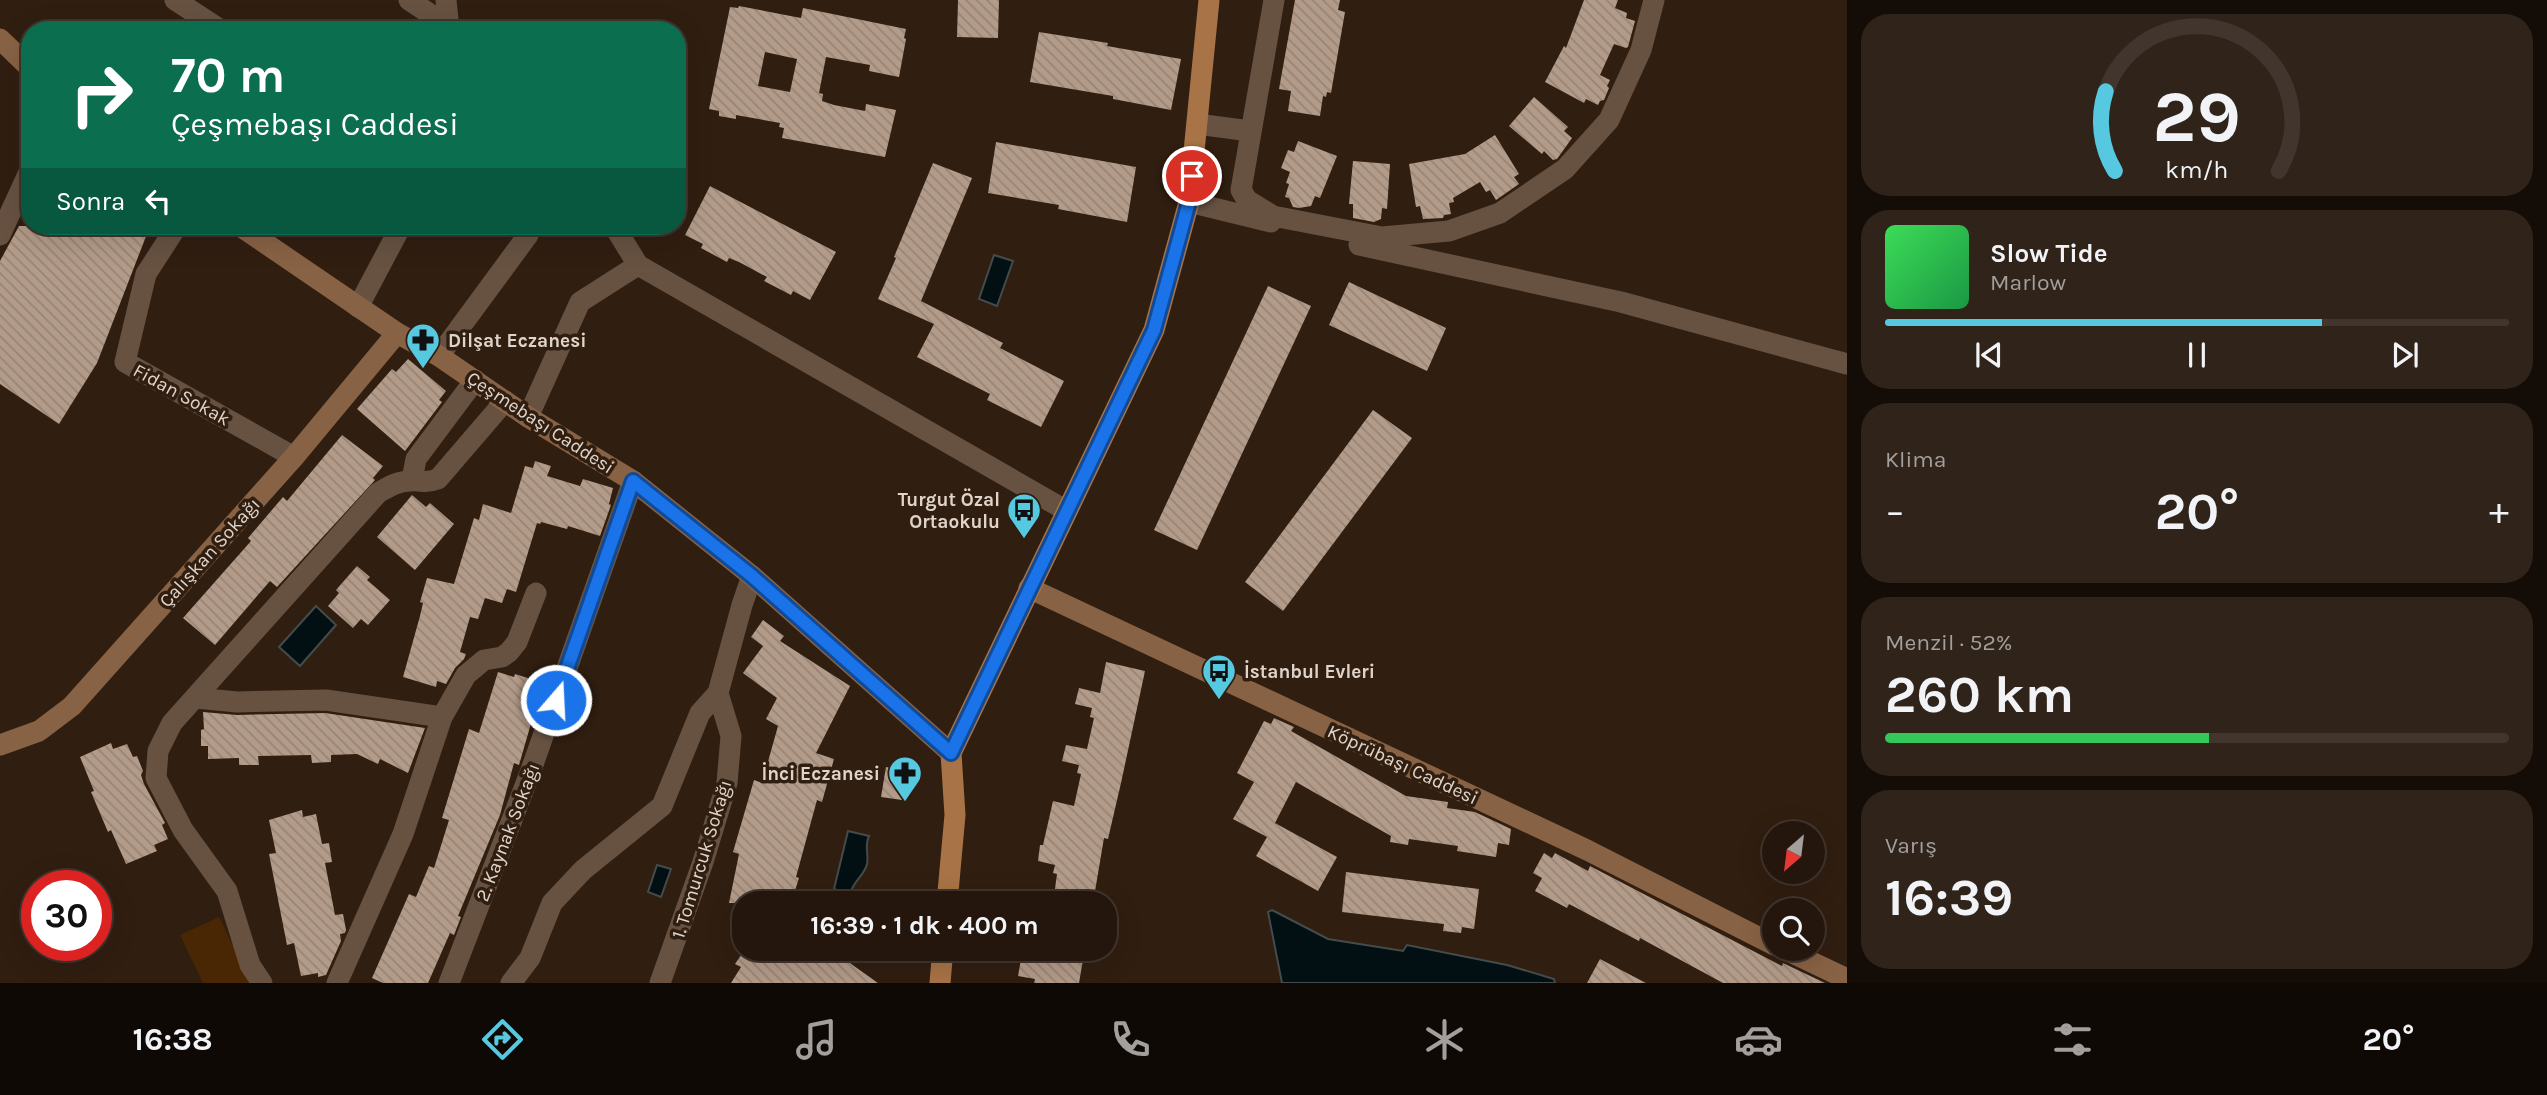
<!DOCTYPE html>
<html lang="tr">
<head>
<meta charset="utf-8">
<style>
	body { margin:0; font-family:Karla,sans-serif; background:#30231a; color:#f1f3f6; height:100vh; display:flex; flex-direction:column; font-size:26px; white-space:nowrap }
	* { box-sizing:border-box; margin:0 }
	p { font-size:23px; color:#a39f9d }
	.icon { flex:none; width:38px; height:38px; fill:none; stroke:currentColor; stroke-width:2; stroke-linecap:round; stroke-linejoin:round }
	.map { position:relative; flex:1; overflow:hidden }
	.drawer { display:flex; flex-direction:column; gap:14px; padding:14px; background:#140c07; width:700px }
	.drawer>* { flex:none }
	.top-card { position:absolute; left:21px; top:21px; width:665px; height:214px; border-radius:28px; box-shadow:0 7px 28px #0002,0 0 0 2px #41352d; background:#0b6e4f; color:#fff; overflow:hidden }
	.needle { width:46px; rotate:208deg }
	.tools { position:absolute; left:1762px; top:821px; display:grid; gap:14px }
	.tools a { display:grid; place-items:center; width:63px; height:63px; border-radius:50%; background:#24160c; box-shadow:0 7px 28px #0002,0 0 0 2px #41352d; font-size:35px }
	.speed { position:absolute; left:21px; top:870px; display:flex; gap:14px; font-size:35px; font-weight:700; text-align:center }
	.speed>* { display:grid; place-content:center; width:91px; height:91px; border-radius:50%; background:#24160c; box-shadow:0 7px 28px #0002,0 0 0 2px #41352d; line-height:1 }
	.speed .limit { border:10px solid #d22; background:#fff; color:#111 }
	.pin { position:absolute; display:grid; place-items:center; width:60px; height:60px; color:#fff; margin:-30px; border:4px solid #fff; border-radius:50%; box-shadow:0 2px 7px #0007 }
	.me { position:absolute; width:77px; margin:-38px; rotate:19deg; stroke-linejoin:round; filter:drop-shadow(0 0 5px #0008) }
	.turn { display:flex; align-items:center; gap:24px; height:147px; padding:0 35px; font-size:32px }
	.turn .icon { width:91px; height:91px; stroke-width:2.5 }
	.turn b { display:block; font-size:49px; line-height:60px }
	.then { display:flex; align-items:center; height:66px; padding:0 35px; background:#0003; gap:14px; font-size:26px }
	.big { font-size:52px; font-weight:700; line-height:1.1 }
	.drawer .card { flex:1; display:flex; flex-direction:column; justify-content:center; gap:10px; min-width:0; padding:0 24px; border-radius:28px; background:#30231a }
	.drawer .dial { align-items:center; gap:0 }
	.dial svg { height:182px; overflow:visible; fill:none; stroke:#41352d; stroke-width:7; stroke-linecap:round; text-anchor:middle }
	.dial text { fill:#f1f3f6; stroke:none }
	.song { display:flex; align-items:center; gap:21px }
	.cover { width:84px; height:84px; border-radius:10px; background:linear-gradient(135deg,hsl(130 70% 55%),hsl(140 70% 35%)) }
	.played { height:7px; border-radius:4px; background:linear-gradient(90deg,#56c9e1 70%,#41352d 70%) }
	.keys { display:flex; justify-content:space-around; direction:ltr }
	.heat { display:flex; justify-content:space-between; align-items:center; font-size:38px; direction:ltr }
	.charge { height:10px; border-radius:5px; background:linear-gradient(90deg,#34c759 52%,#41352d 0) }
	.trip { position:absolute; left:732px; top:891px; width:385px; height:70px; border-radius:28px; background:#24160c; box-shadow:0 7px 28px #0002,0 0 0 2px #41352d; font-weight:700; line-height:70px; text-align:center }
	.dock { display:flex; height:112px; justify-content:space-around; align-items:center; background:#0e0905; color:#a39f9d }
	.dock .icon { width:49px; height:49px }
	.dock .active { color:#56c9e1 }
	.dock b { font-size:32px; color:#f1f3f6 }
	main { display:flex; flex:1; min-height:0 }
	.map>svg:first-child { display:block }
	.park { fill:#4a2704 }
	.water { fill:#021014; stroke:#454b4b; stroke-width:2 }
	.building { fill:url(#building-back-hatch); fill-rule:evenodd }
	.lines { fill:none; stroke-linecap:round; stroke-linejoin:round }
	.street { stroke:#675242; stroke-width:21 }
	.secondary { stroke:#886244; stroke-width:21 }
	.primary { stroke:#a87346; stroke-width:21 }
	.route-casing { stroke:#114b97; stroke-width:18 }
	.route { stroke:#1a73e8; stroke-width:12 }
	.labels { text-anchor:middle; stroke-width:7; stroke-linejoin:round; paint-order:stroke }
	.poi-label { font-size:19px; font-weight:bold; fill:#e0d4ca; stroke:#301e10; text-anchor:start }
	.street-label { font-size:19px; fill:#e0d4ca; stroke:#301e10 }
</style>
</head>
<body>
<main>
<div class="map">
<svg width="1847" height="983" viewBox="0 0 1847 983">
	<defs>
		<pattern id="building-back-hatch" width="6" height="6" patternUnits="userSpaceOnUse" patternTransform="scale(1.75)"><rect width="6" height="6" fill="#b39b89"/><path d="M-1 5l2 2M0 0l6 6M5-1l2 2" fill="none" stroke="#978476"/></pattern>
	</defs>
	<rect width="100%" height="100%" fill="#301e10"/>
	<path class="park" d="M219,917L251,983H203L180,935Z"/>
	<g class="water">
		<path d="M994,255L1013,261L997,306L979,299Z"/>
		<path d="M316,606L336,625L300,666L279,647Z"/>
		<path d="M848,831L869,836C864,846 869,854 867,864C864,876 854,880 850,894L834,889Z"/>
		<path d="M657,865L671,869L661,897L648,892Z"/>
		<path d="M1272,910L1328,939L1403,951L1407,945L1507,965L1554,979L1555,983H1282L1268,912Z"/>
	</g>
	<g class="building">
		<path d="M958,0H999L998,38L957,37Z"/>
		<path d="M1295,0H1340L1338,10L1345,12L1331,93L1327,92L1326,97L1323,96L1320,116L1288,111L1291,91L1279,89Z"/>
		<path d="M1584,0H1618L1615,8L1627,13L1626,18L1635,21L1628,47L1626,48L1614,44L1600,75L1610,80L1607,86L1609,88L1604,100L1600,101L1598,105L1586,99L1584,103L1545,82L1564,46L1566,48Z"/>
		<path d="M739,6L801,18L803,8L906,29L904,38L906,39L899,77L869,71L870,65L826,57L819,93L823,94L822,101L834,105L865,111L866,104L896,110L885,157L782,138L784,128L779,127L780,123L736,115V119L719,116V111L709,109L730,7L738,8ZM765,52L797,59L790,92L758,86Z"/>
		<path d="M1039,32L1108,43L1107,46L1181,59L1171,110L1113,99V96L1030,82Z"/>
		<path d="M1534,97L1568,127L1564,131L1572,138L1557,159L1553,160L1544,151L1542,154L1509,126Z"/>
		<path d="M1495,135L1519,174L1514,177L1519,184L1496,200L1490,190L1486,192L1480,182L1453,198L1454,202L1449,203L1451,214L1444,215L1443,218L1423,219L1420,206L1416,207L1409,164L1465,154Z"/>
		<path d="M1298,141L1337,156L1320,198L1315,196L1311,206L1299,208L1293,207L1289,198L1285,197L1289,184L1286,183L1290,172L1281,168L1288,150L1294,152Z"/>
		<path d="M996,142L1136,167L1127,222L1058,209L1059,205L988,193Z"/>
		<path d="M1353,161L1390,164L1387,209L1382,208L1381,219L1374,222L1353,218V204H1349Z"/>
		<path d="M933,163L972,178L921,301L1003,343L1000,348L1064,381L1041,427L987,400L990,394L917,357L934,324L878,299L896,258L894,257Z"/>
		<path d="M710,186L836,252L810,300L793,291L791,295L764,281L767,277L739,262L729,258L727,262L701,248L703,244L685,235Z"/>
		<path d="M19,226H150L97,363L59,424L0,384V261Z"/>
		<path d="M1349,282L1446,328L1427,371L1329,325Z"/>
		<path d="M1268,286L1311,306L1197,550L1154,530Z"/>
		<path d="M408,359L446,391L439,400L442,402L405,451L357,409L392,369L396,372Z"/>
		<path d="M1373,410L1412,438L1283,611L1245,582Z"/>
		<path d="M342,435L383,466L373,478L375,480L277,587L270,581L215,645L183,618L251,541L248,538L283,497L287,501Z"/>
		<path d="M535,461L551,466L547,476L580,486L583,479L613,488L609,504L611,505L600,536L568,526L567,529L541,522L540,524L537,523L516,592L507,589L502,603L485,598L478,619L470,617L460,652L466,654L464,659L455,668L446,684L437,681L436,687L403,677L420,616L423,603L420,602L427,578L454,584L474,518L479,520L483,504L511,513L525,466L533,468Z"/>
		<path d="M412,495L426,507L430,503L454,524L415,570L377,537Z"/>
		<path d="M357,566L370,577L367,580L390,600L368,625L361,619L353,628L328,606L339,593L336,590Z"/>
		<path d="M763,620L784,636L780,641L850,686L816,753L834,759L822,802L817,800L796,877L799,878L791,903H729L739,854L733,852L754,780L762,783L778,726L766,719L777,698L743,673L763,646L751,637Z"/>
		<path d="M1106,662L1145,671L1121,783L1108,839L1104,838L1093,903H1053L1057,874L1053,873L1055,865L1038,861L1040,845H1043L1053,801L1074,806L1081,774L1077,773L1079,765L1062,761L1066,745L1087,749L1094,718L1090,717L1092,708L1075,704L1079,688L1100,693Z"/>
		<path d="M498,672L514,677L515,674L531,679L529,685L541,689L519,765L514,763L500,815L458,916L461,917L454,935L450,933L428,983H383L372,978L409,894L416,897L429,866L434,868L449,820L442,818L469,729L479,733Z"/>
		<path d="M203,712L237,715L325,713L425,728L408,773L380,759L378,764L357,754L331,755V762L312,763L311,755L258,756L259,765H239V758L208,759V746H201V730L204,729Z"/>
		<path d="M1274,718L1294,727L1291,731L1406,796L1448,802L1447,808L1475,812L1511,829L1509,845L1498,843L1496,857L1457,851L1458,846L1409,839L1408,845L1390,842L1391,836L1296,782L1275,823L1337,857L1318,891L1256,856L1267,837L1233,819L1254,782L1237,773L1264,721L1271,724Z"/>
		<path d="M111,743L113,749L127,744L133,757L137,756L143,771L141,775L144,784L165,823L162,825L168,839L154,845L157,851L126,864L111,830L108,832L91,792L94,791L80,757Z"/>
		<path d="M886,767L907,771L902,800L881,797Z"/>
		<path d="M302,810L303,817L316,814L322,844L329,843L332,862L325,863L335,915L343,914L346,930L345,933L340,934L341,941L326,975L318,977V973L301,976L294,943L287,945L269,854L276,853L269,820Z"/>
		<path d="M1544,853L1552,858L1555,853L1588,871L1590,866L1782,966L1783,963L1825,983H1723L1640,938L1639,941L1569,904L1567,908L1535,891L1542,878L1533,873Z"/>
		<path d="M1346,872L1479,889L1474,929L1462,927L1461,933L1443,931L1444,924L1342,912Z"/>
		<path d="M746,948H811L835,963L840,956L878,983H731L741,967L735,964Z"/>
		<path d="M1044,948H1085L1079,983H1034L1035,979L1018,976L1021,959L1042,963Z"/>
		<path d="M1600,959L1646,983H1587Z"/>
	</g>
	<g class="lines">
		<g class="street">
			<path d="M175,0L221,30"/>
			<path d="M409,0L454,30"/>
			<path d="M446,0L449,30"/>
			<path d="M1274,0L1241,190L1247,200L1273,216L1382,237L1449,231L1500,213L1565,169L1609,120L1641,50L1654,0"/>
			<path d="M1197,124L1250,131"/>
			<path d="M1189,202L1271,222"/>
			<path d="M177,226L146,274L125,362L294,457"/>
			<path d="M614,226L638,265L1067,511"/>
			<path d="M0,235L30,170"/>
			<path d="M1359,245L1621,302L1847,364"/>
			<path d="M358,307L401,226"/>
			<path d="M439,356L528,235L516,226"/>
			<path d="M528,417L580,302L638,265"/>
			<path d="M412,480L416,459L475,380"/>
			<path d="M196,698L237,702L326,700L442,717"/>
			<path d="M262,983L250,965L227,891L183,830L156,778L158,751L172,723L378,493C388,487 398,481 410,481C423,480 425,484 438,479L505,401"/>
			<path d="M337,983L403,834L442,717L466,675L484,660L502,657L509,652L517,642L536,593"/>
			<path d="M449,983L530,773L633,481"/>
			<path d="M511,983L530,958L552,903L583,870L662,806L700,713L718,693L742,605L752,576"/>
			<path d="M660,983L703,862L727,783L731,736L718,693"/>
		</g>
		<g class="secondary">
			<path d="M0,39L30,68"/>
			<path d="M240,226L397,333L439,356L528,417L633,481L752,576L951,753"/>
			<path d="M1029,588L1587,850L1774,945"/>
			<path d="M0,745L39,731L72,706L294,457L397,333"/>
			<path d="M1782,948L1847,979"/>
		</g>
		<g class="primary">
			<path d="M947,903L955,815L951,753L1154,330L1189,202L1209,0"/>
			<path d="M940,983L943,948"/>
		</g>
	</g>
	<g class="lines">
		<g class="route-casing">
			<path id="route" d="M556,700L633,481L752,576L951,753L1154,330L1189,202L1192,176"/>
		</g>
		<use href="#route" class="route"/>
	</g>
	<defs>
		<g id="pharmacy-pin" transform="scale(1.75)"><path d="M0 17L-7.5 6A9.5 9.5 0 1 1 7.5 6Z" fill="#56c9e1" stroke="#301e10"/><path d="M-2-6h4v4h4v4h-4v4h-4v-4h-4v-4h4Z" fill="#111"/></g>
		<g id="bus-pin" transform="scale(1.75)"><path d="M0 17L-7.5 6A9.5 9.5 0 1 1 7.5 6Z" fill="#56c9e1" stroke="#301e10"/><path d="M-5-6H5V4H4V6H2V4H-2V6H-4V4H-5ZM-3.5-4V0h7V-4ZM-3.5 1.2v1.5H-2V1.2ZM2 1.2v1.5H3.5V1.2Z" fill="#111"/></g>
	</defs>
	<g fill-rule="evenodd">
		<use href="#pharmacy-pin" x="423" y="340"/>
		<use href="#bus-pin" x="1024" y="510"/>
		<use href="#bus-pin" x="1219" y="671"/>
		<use href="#pharmacy-pin" x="905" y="773"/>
	</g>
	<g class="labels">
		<g class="poi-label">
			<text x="448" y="347">Dilşat Eczanesi</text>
			<text x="1000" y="506" text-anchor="end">Turgut Özal<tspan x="1000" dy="22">Ortaokulu</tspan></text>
			<text x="1244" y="678">İstanbul Evleri</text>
			<text x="880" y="780" text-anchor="end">İnci Eczanesi</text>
		</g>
		<g class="street-label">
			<text transform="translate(182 394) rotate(29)" y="7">Fidan Sokak</text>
			<text transform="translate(541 422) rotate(33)" y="7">Çeşmebaşı Caddesi</text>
			<text transform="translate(209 552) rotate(-48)" y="7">Çalışkan Sokağı</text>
			<text transform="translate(1403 764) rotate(25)" y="7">Köprübaşı Caddesi</text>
			<text transform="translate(507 832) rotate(-69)" y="7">2. Kaynak Sokağı</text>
			<text transform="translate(701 859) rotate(-73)" y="7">1. Tomurcuk Sokağı</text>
		</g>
	</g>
</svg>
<div class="tools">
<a><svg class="needle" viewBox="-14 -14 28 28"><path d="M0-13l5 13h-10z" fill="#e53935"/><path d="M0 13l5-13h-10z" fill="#a39f9d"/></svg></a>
<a><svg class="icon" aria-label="search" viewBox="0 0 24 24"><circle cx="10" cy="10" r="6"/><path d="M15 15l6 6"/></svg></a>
</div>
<div class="speed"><div class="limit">30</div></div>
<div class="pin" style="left:1192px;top:176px;background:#d93025"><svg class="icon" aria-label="arrive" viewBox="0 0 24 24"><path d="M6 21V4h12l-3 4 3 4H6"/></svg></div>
<svg class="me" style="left:556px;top:700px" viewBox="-20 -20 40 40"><circle r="17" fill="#1a73e8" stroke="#fff" stroke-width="3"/><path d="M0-11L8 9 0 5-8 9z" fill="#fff"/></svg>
<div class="trip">16:39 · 1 dk · 400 m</div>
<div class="top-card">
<div class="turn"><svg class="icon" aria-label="right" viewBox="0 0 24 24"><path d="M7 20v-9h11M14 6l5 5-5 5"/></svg><div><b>70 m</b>Çeşmebaşı Caddesi</div></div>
<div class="then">Sonra<svg class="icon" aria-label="left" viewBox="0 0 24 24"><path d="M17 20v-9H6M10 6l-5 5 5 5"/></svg></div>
</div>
</div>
<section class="drawer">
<div class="card dial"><svg viewBox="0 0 100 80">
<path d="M14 69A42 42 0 1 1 86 69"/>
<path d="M14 69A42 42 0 0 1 10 34" stroke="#56c9e1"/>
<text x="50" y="56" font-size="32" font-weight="700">29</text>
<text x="50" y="72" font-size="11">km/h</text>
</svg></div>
<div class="card">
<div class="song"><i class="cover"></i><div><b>Slow Tide</b><p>Marlow</p></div></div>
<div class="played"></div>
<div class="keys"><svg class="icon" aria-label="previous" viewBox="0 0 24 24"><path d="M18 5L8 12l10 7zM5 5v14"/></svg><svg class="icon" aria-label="pause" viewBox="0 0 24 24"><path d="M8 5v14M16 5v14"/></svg><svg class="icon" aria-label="next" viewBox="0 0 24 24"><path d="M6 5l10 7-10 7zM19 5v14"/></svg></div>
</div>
<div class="card"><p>Klima</p>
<div class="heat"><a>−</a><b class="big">20°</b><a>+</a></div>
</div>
<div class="card"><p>Menzil · 52%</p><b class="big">260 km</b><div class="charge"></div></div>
<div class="card"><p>Varış</p><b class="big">16:39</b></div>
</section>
</main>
<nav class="dock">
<b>16:38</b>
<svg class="icon active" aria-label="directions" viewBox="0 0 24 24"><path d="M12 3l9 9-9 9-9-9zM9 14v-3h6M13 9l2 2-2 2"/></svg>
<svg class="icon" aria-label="music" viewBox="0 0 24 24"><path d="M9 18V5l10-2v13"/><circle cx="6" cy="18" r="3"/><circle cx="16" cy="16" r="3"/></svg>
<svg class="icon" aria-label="phone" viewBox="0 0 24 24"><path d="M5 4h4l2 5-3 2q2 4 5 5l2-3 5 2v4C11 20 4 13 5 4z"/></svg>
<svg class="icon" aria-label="climate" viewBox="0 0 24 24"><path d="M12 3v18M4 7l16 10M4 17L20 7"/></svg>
<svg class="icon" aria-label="car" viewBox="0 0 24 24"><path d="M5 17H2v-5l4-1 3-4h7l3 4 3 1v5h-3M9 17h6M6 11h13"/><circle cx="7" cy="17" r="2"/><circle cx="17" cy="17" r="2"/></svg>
<svg class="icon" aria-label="filters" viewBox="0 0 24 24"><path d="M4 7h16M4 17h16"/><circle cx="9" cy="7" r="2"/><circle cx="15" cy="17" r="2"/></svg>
<b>20°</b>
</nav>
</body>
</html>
